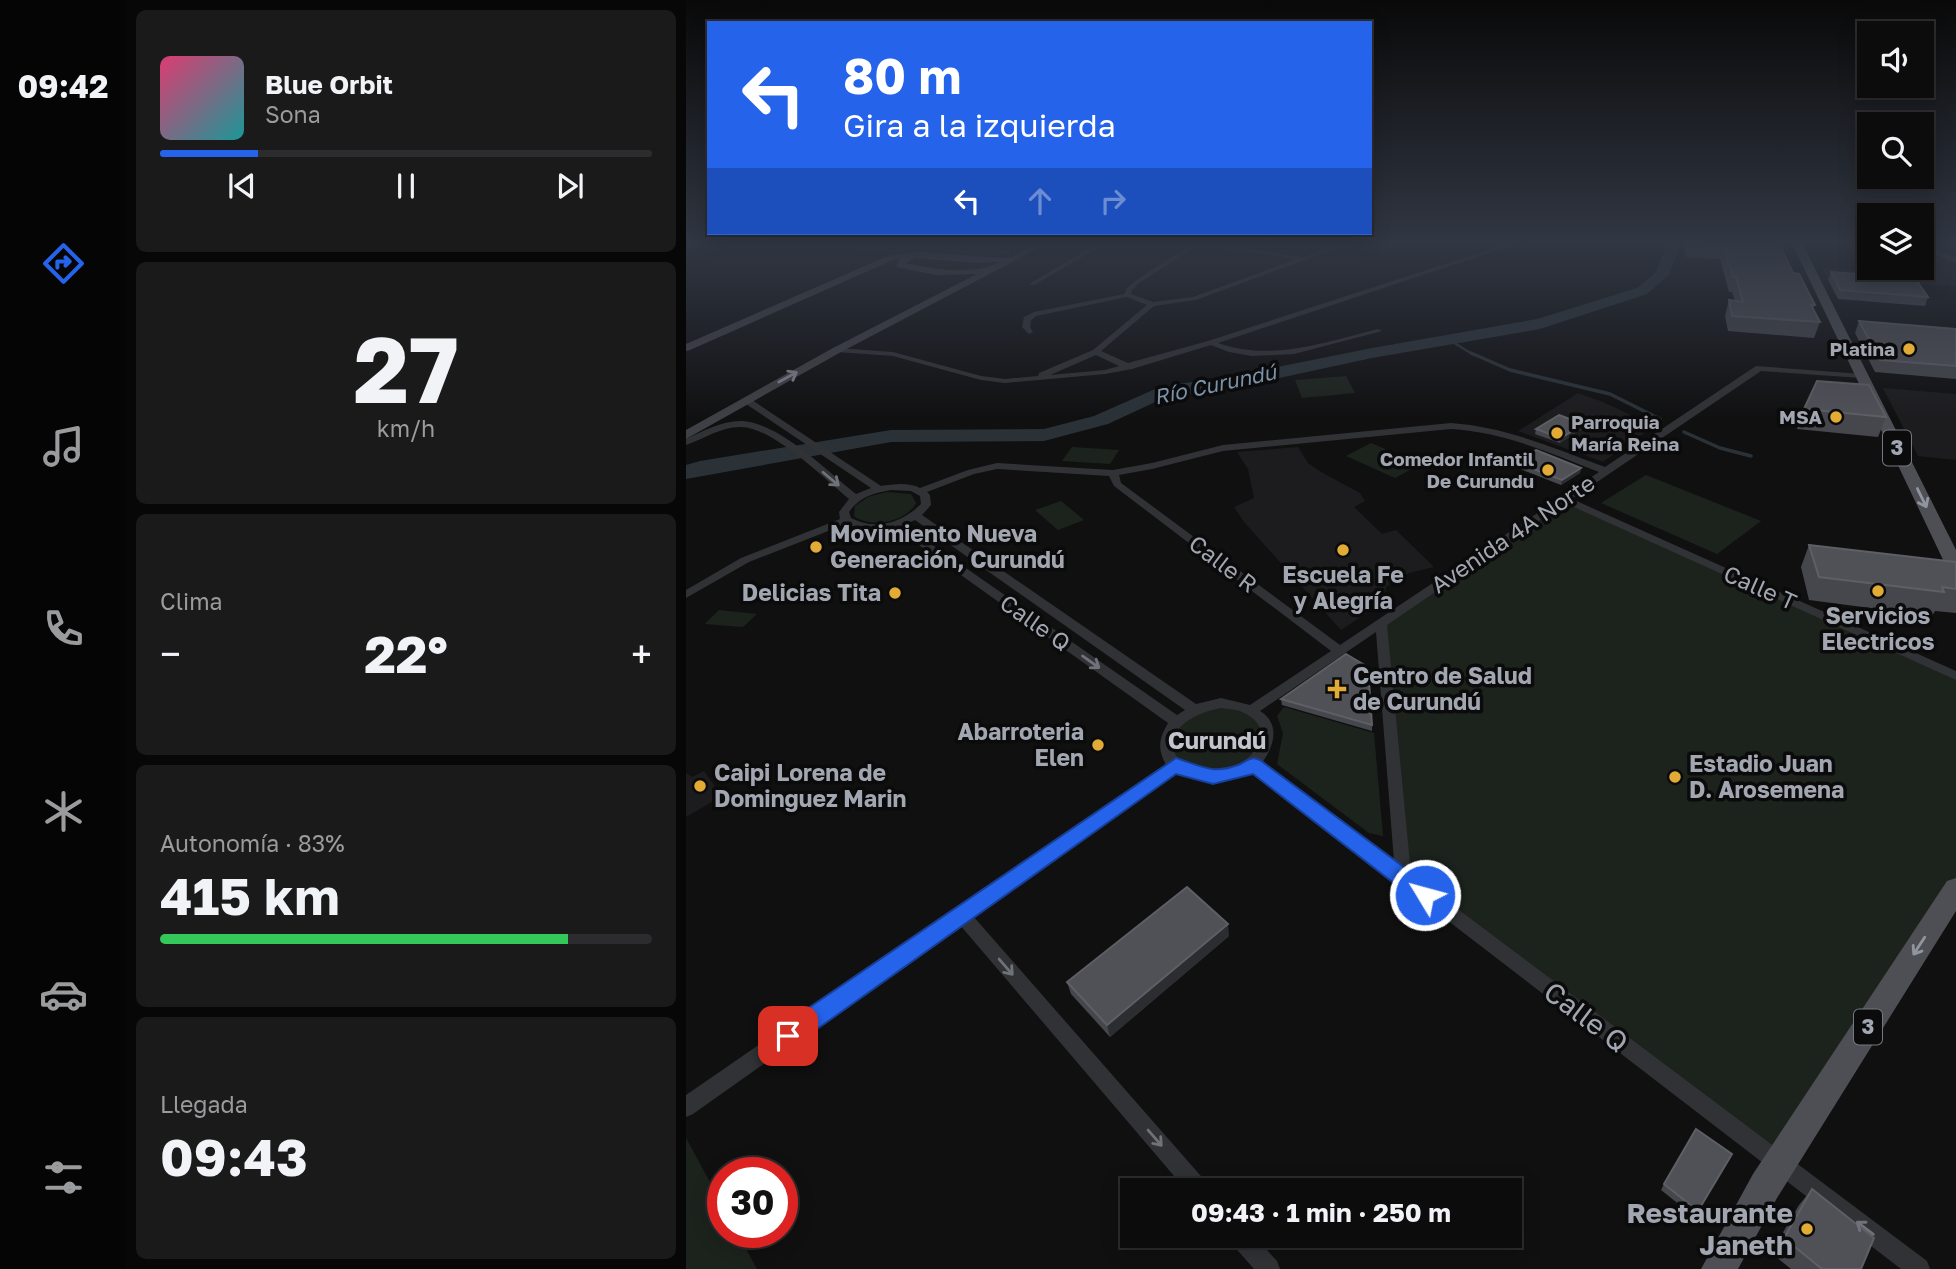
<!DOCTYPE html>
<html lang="es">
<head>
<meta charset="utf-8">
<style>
	body { margin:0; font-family:"Golos Text",sans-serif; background:#1a1a1b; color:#f1f3f6; height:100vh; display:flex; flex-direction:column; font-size:26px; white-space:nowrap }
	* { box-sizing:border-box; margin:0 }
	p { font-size:23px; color:#9a9b9d }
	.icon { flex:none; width:38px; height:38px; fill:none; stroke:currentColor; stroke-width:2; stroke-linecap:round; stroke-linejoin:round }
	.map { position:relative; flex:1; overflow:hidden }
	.side { display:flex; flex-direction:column; gap:10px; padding:10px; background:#070707; width:560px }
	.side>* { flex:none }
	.guide { position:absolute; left:21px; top:21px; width:665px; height:214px; border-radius:0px; box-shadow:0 4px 18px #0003,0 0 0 2px #2c2c2e; background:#2563eb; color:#fff; overflow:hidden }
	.controls { position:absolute; left:1171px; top:21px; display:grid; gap:14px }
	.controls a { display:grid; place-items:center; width:77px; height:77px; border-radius:0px; background:#0c0c0d; box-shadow:0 4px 18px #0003,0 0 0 2px #2c2c2e; font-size:35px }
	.speed { position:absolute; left:21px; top:1157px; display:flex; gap:14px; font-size:35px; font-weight:700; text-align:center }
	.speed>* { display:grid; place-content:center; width:91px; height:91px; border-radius:50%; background:#0c0c0d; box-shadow:0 4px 18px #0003,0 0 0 2px #2c2c2e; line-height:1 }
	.speed .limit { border:10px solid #d22; background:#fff; color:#111 }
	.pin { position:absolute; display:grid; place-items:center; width:60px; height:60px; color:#fff; margin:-30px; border-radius:14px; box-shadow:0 4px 10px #0006 }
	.me { position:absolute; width:77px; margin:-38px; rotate:307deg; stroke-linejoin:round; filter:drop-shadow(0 0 5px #0008) }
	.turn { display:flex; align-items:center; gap:24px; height:147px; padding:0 21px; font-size:32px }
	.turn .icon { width:91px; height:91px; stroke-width:2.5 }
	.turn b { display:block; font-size:49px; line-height:60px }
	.lanes { display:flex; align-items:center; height:66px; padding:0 21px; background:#0003; justify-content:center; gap:35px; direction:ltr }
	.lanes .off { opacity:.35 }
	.big { font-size:52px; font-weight:700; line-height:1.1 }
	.side .widget { flex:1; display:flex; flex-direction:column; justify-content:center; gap:10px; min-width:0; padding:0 24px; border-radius:10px; background:#1a1a1b }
	.side .dial { align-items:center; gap:0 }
	.dial b { font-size:91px; line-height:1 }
	.song { display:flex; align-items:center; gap:21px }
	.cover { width:84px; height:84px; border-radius:10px; background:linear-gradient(135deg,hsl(340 70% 55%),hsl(180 70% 35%)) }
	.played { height:7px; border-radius:4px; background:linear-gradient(90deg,#2563eb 20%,#2c2c2e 20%) }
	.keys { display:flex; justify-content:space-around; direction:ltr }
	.heat { display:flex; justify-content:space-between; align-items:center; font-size:38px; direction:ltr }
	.charge { height:10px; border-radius:5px; background:linear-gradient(90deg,#34c759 83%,#2c2c2e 0) }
	.trip { position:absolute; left:434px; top:1178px; width:402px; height:70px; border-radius:0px; background:#0c0c0d; box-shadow:0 4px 18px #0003,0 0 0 2px #2c2c2e; font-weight:700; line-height:70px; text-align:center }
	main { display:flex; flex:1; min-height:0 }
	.dock { display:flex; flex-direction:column; width:126px; justify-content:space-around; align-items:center; background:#050505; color:#9a9b9d }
	.dock .icon { width:49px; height:49px }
	.dock .active { color:#2563eb }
	.dock b { font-size:32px; color:#f1f3f6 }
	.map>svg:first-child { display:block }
	.built { fill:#1c1c1e }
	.green { fill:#1c231d }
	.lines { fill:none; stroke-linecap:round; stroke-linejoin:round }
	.stream-far1 { stroke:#2a3238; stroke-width:2.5 }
	.stream { stroke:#2a3238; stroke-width:3.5 }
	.river { fill:#2a3238; fill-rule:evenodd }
	.street { fill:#313235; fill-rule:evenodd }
	.secondary { fill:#3f4045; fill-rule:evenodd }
	.primary { fill:#4d4f54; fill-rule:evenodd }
	.wall { fill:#46474c }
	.shaded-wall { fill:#2c2d30 }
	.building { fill:#505157; stroke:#5d5f65; stroke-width:2 }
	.oneway { stroke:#7f828b }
	.oneway2 { stroke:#6f7279 }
	.oneway3 { stroke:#91959e }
	.route { fill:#2563eb; stroke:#184099; stroke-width:2 }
	.poi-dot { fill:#e2ab36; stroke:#0b0b0c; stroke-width:2.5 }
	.labels { text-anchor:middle; stroke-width:7; stroke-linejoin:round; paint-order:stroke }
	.far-poi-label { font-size:19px; font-weight:bold; fill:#a2a6b1; stroke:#0b0b0c; text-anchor:end }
	.far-water-label { font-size:21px; font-style:italic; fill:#7b93aa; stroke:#0b0b0c }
	.shield { fill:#0b0b0c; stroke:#757880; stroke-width:2 }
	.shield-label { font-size:21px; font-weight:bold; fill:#a2a6b1 }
	.poi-label { font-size:23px; font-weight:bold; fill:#a2a6b1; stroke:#0b0b0c; text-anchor:start }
	.street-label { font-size:23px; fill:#a2a6b1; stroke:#0b0b0c }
	.neighbourhood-label { font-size:24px; font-weight:bold; fill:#c2c5cd; stroke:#0b0b0c }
	.near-street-label { font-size:28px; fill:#a2a6b1; stroke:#0b0b0c }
	.near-poi-label { font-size:28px; font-weight:bold; fill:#a2a6b1; stroke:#0b0b0c; text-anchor:end }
</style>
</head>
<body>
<main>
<nav class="dock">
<b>09:42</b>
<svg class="icon active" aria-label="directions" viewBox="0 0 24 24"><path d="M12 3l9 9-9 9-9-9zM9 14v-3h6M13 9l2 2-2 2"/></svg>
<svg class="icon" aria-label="music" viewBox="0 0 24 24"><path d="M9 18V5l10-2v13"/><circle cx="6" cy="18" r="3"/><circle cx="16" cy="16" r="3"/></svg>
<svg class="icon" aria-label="phone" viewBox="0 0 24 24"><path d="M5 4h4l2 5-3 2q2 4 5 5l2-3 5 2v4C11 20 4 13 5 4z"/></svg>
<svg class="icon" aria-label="climate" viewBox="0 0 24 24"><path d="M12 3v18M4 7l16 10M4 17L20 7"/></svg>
<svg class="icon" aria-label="car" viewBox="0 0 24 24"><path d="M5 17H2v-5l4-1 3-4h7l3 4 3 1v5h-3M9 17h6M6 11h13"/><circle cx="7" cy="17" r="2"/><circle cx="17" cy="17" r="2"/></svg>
<svg class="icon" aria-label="filters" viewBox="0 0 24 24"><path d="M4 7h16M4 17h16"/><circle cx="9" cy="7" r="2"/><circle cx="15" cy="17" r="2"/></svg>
</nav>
<section class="side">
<div class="widget">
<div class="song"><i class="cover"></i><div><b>Blue Orbit</b><p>Sona</p></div></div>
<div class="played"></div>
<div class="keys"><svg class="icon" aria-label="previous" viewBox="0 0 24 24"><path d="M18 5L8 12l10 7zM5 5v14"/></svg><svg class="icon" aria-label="pause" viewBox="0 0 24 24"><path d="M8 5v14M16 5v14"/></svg><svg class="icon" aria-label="next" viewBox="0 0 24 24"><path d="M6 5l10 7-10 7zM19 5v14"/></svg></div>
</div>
<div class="widget dial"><b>27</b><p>km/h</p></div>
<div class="widget"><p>Clima</p>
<div class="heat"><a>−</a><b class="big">22°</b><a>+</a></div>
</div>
<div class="widget"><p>Autonomía · 83%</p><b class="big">415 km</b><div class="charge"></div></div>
<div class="widget"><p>Llegada</p><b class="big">09:43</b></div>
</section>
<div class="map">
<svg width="1270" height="1269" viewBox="0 0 1270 1269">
	<rect width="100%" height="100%" fill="#101011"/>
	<g class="built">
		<path d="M118,241H350L325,254L303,256L218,249L206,254Z"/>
		<path d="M1164,241H1183V268H1236V252L1270,262V286L1142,280L1136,268L1177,271L1162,244Z"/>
		<path d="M1197,388L1270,394V460L1232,456Z"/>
		<path d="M892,393L917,402L968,426L917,462L832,431Z"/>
		<path d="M612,447L622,463L635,472L674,493L679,501L668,507L696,534L710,530L748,567L723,573L700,587L699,601L655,630L558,522L548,507L568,498L562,469L551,452Z"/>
		<path d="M18,771L36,796L0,817V773L6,777Z"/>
	</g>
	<g class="green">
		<path d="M660,376L669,393L616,398L609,380Z"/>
		<path d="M685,443L735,464L709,478L660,456Z"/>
		<path d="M386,447L433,450L424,464L376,461Z"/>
		<path d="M960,475L1075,521L1031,554L915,503Z"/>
		<path d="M201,492L225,494L230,503C220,522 185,529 168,516L169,506L182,497Z"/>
		<path d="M878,499L1270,676V889L1093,1164L717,878L695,623Z"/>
		<path d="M375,501L398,520L372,530L349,510Z"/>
		<path d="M33,610L71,614L57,627L19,624Z"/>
		<path d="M535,703L575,717L578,753L527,777L490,765L480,736L484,728Z"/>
		<path d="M598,707L688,733L697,836L683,833L591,764L597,733L591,716Z"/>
		<path d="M0,1138L37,1206V1232H51L71,1269H0Z"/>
	</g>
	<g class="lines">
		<path class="stream-far1" d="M765,341L788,355"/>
		<g class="stream">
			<path d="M785,353L824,370L924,394L974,419"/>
			<path d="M998,432L1034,448L1065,456"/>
		</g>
		<path class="river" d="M978,241H992V252L983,275L961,294L854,329L686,358L537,390L480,397L422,424L358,441L205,442L0,479V465L14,461L205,430L358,429L408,416L476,386L537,378L686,348L851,319L951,288L969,273L978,252Z"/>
		<g class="street">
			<path d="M416,241H424L348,285L343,284Z"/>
			<path d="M496,241H512L617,257L645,247L616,241L651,245L661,241H670L510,300L468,306L415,351L442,363L522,341L830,241H839L532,343C586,362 640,342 692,329L696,331L608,354L566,356L543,352L525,345L446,369L419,374L319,383L295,380L207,356L151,352L147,350L151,348L207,352L295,376L319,379L352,376L353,373L407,350L461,305L441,297L350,316L345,320L344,327L347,332L343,334L336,327L338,317L348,312L438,294L441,288L449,281L506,244ZM512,245L611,259L507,297L467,302L445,294L446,290L453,283ZM410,355L433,366L419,370L364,375Z"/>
			<path d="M1070,366L1176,374L1180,376L1176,378L1075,371L886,499L1270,671V680L879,503L701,625L725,874L1241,1261L1244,1269H1215L567,771C544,784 514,785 490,772L287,916L521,1183L525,1190H500L274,925L7,1114L0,1117V1095L480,765C471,748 473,739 482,723L209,528L180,531L160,524L63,562L0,598V590L55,558L154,519L153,512L163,499C139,479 87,428 56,427C36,426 18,439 0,445V439C17,431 37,420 57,421C95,424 141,471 170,494L185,488L57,402V398H63L195,486C207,484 223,482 234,488L282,470L311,463L427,470L466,463L537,445L765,423C820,427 868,448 919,467ZM765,429C818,432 864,453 913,472L654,645L435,483L433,475L466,469L537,451ZM311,469L423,476L428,486L645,651L564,705L535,698L510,704L236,515L245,505L244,495L241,492L288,474ZM205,490L225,491L234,496L235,504C216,523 189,531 165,518L163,512C173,497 188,493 205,490ZM229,520L499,710L491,715L218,525ZM690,632L708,861L576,763C588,746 595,724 574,711ZM535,708C542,709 550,709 556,712C607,734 544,790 501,765C492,760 487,754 487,744C489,721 516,712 535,708Z"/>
			<path d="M543,1236H568L591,1261L594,1269H568L546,1244Z"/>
		</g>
		<g class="secondary">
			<path d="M355,241H366L155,352L0,439V430L147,348L291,274L250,275L210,267L214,259H209L4,350L0,351V344L204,255L235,252L323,258ZM230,258L291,263L314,262C287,276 248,269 219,263Z"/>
			<path d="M1236,244L1270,257V263L1236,250Z"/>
		</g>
		<g class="primary">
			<path d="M1105,241H1115L1270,550V573L1261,568Z"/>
			<path d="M1270,878V911L1091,1198L1052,1269H1015L1067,1174L1261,881Z"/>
		</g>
	</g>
	<g class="wall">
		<path d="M997,241H1092L1107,273L1129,305L1127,309L1134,322L1128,338L1042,331L1039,316L1043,300L1049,301L1046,292H1043L1034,259L1000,257Z"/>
		<path d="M1145,272L1242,297L1239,306L1152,299L1142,280Z"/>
		<path d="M1173,321L1270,329V379L1189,372L1169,333Z"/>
		<path d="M1118,409L1200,417L1192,437L1111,429Z"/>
		<path d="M850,429H896L874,443L849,434Z"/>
		<path d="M830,462L895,468L894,473L875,485L829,467Z"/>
		<path d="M1123,545L1270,562V613L1249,611L1246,616L1123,600L1115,567Z"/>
		<path d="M595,699L686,725V731L596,705Z"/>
		<path d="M543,936L424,1037L385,994L381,982Z"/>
		<path d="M1046,1154L1009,1217L975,1190L978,1184Z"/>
		<path d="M1126,1189L1175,1269H1105L1085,1253L1113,1205Z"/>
	</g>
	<g class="shaded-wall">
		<path d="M897,424L896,429L874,443L875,438Z"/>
		<path d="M895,468L894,473L875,485L876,480Z"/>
		<path d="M542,924L543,936L424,1037L421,1025Z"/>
	</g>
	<g class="building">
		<path d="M1003,241H1092L1107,273L1113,274L1129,305H1125L1134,322L1046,316L1043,300L1057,302L1050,277H1047L1037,246L1003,243Z"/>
		<path d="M1145,272L1229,278L1242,297L1154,290Z"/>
		<path d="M1173,321L1270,329V366L1194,360Z"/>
		<path d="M1131,381L1183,385L1200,417L1118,409Z"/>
		<path d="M873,415L897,424L875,438L850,429Z"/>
		<path d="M850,450L895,468L876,480L830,462Z"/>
		<path d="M1123,545L1270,562V589L1256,587L1258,592L1133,577Z"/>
		<path d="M660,654L682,667L686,725L595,699Z"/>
		<path d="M501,887L542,924L421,1025L381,982Z"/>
		<path d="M1010,1129L1046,1154L1012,1211L978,1184Z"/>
		<path d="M1126,1189L1188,1238L1175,1269H1136L1098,1238Z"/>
	</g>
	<defs><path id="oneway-shaft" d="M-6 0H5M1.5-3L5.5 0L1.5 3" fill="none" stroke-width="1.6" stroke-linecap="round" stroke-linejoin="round" transform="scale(1.75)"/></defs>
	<use class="oneway" href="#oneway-shaft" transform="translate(102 377) rotate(-29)"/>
	<g class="oneway2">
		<use href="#oneway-shaft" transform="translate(145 479) rotate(40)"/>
		<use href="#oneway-shaft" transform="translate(405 662) rotate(35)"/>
		<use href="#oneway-shaft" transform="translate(320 967) rotate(49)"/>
		<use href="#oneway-shaft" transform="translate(469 1138) rotate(49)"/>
		<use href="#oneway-shaft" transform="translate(1179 1228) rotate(-143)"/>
	</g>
	<g class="oneway3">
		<use href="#oneway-shaft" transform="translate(1236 498) rotate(64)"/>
		<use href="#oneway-shaft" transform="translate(1233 946) rotate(123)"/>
	</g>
	<linearGradient id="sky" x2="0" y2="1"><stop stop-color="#090909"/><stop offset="0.58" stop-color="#313743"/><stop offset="1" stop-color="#313743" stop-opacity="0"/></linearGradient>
	<rect width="1270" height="419" fill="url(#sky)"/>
	<path class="route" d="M490,758C513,765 526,775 552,765C557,763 562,759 568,758L574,760L746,888L749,895L746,901L739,904L731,901L567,774L527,784L490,774L110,1044L102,1048L93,1044L90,1036L93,1028Z"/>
	<g class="poi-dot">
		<circle cx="1223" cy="349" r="7"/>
		<circle cx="1150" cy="417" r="7"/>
		<circle cx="871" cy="433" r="7"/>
		<circle cx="862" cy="470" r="7"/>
		<circle cx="130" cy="547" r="7"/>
		<circle cx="657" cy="550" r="7"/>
		<circle cx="1192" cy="591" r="7"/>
		<circle cx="209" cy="593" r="7"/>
		<path d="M647.5 678.5h7v7h7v7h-7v7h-7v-7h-7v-7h7z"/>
		<circle cx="412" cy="745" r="7"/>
		<circle cx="989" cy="777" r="7"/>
		<circle cx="14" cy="786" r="7"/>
		<circle cx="1121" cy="1229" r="7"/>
	</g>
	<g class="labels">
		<g class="far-poi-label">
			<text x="1209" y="356">Platina</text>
			<text x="1136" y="424">MSA</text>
			<text x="885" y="429" text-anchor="start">Parroquia<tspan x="885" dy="22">María Reina</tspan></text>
			<text x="848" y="466">Comedor Infantil<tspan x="848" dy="22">De Curundu</tspan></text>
		</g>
		<g class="far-water-label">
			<text transform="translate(529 385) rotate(-12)" y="7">Río Curundú</text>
		</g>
		<g class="shield">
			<rect x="1197" y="430.5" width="28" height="35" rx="5"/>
			<rect x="1168" y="1009.5" width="28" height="35" rx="5"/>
		</g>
		<g class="shield-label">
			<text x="1211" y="455">3</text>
			<text x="1182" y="1034">3</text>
		</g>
		<g class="poi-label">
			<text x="144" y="542">Movimiento Nueva<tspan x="144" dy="26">Generación, Curundú</tspan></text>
			<text x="657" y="583" text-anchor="middle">Escuela Fe<tspan x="657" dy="26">y Alegría</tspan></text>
			<text x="195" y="601" text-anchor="end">Delicias Tita</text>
			<text x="1192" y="624" text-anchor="middle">Servicios<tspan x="1192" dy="26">Electricos</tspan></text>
			<text x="667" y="684">Centro de Salud<tspan x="667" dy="26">de Curundú</tspan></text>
			<text x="398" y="740" text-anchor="end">Abarroteria<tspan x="398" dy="26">Elen</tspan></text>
			<text x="1003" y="772">Estadio Juan<tspan x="1003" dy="26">D. Arosemena</tspan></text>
			<text x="28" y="781">Caipi Lorena de<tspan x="28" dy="26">Dominguez Marin</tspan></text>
		</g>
		<g class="street-label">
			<text transform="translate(827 534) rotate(-34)" y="8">Avenida 4A Norte</text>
			<text transform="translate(537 564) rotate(37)" y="8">Calle R</text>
			<text transform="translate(1074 588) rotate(24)" y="8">Calle T</text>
			<text transform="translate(349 623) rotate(35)" y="8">Calle Q</text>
		</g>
		<g class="neighbourhood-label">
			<text x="531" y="749">Curundú</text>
		</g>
		<g class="near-street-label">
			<text transform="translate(900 1017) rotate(37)" y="10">Calle Q</text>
		</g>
		<g class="near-poi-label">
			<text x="1107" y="1223">Restaurante<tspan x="1107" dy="32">Janeth</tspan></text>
		</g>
	</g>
</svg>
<div class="controls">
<a><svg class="icon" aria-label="sound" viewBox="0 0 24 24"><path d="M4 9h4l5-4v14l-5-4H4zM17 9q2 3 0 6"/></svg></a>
<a><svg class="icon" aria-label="search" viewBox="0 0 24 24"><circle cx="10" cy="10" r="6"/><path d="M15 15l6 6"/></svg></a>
<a><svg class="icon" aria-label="layers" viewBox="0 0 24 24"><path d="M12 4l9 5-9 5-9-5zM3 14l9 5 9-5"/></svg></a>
</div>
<div class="speed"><div class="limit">30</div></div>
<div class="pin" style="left:102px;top:1036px;background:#d93025"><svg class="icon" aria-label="arrive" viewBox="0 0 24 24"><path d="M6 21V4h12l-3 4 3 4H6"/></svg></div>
<svg class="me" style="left:739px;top:895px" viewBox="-20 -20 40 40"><circle r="17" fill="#2563eb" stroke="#fff" stroke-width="3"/><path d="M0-11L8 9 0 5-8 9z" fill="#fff"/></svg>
<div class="trip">09:43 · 1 min · 250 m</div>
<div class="guide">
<div class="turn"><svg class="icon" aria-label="left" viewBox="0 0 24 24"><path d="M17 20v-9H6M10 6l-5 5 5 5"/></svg><div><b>80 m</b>Gira a la izquierda</div></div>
<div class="lanes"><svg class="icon" aria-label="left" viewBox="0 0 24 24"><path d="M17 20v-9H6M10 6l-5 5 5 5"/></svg><svg class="icon off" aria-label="ahead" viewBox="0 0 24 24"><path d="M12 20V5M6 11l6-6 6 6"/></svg><svg class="icon off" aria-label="right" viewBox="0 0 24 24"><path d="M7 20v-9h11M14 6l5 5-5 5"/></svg></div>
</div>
</div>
</main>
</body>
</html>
